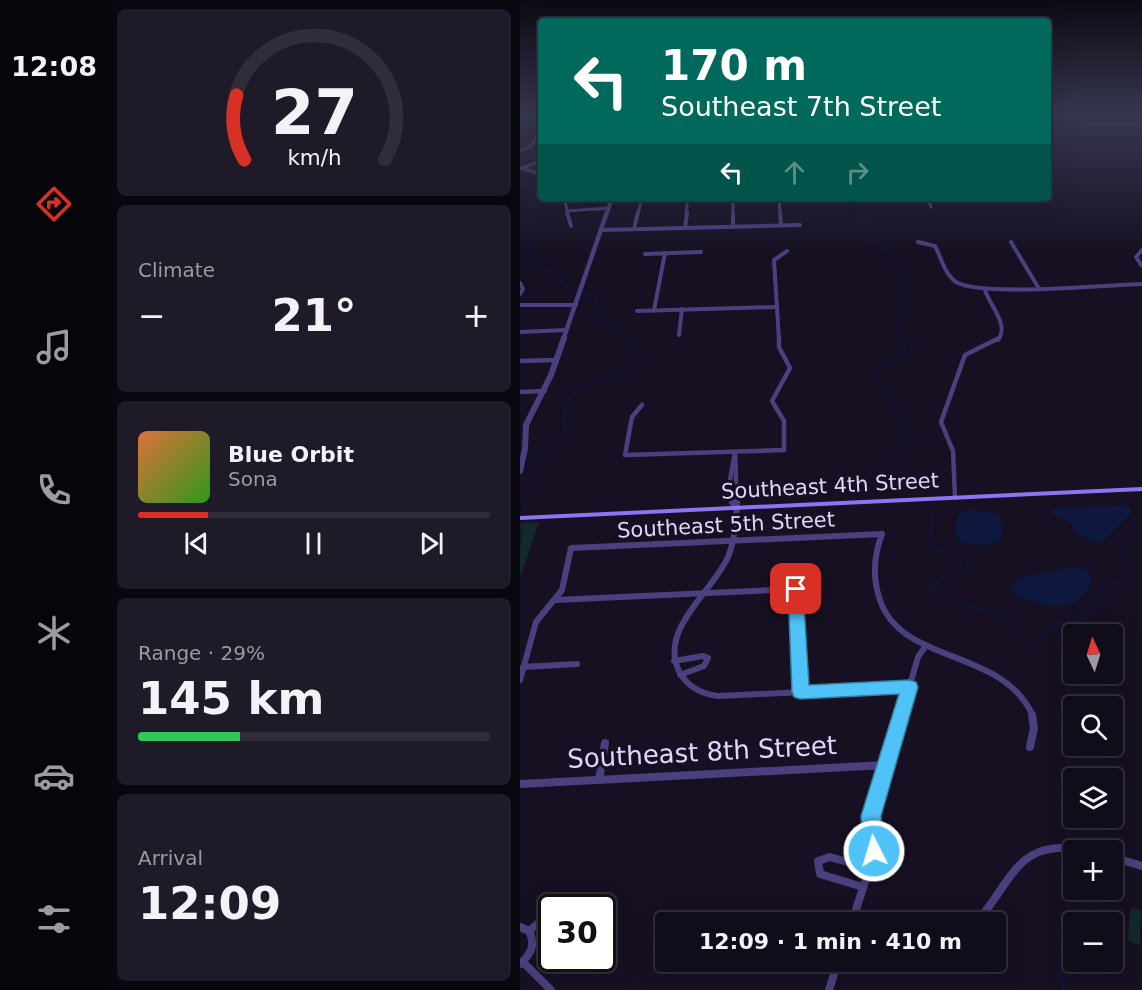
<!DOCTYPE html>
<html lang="en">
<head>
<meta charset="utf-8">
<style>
	body { margin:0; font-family:"DejaVu Sans",sans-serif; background:#1e1a27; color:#f1f3f6; height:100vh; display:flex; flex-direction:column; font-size:22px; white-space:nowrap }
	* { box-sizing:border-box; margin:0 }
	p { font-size:20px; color:#9c9ba2 }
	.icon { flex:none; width:33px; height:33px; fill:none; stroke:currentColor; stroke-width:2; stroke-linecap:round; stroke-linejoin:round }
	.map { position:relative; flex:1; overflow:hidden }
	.drawer { display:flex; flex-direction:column; gap:9px; padding:9px; background:#09070e; width:412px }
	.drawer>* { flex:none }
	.banner { position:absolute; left:18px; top:18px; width:513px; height:183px; border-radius:6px; box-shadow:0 6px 24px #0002,0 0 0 2px #302c39; background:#00695c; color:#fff; overflow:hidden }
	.needle { width:39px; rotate:356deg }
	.controls { position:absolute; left:543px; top:624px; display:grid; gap:12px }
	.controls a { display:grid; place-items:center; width:60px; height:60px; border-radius:6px; background:#100c1a; box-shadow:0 6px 24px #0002,0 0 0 2px #302c39; font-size:30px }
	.speed { position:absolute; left:18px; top:894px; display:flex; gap:12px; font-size:30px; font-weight:700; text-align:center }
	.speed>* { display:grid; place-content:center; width:78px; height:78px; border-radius:50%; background:#100c1a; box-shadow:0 6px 24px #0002,0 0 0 2px #302c39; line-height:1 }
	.speed .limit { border:3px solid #111; border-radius:9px; background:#fff; color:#111 }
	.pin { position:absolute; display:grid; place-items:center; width:51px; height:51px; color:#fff; margin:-26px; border-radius:12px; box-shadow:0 3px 9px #0006 }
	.me { position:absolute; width:66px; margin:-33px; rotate:355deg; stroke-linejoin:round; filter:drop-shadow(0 0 4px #0008) }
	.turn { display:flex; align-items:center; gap:21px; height:126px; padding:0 24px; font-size:27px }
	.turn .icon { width:78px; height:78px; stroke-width:2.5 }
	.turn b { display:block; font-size:42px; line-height:51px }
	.lanes { display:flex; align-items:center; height:57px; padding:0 24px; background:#0003; justify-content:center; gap:30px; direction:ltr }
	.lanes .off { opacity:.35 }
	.big { font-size:45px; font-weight:700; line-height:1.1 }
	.drawer .widget { flex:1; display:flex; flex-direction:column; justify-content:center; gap:9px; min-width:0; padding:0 21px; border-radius:9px; background:#1e1a27 }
	.drawer .dial { align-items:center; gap:0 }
	.dial svg { height:156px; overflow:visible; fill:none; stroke:#302c39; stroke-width:7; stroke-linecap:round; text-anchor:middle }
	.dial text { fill:#f1f3f6; stroke:none }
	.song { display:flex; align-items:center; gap:18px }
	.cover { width:72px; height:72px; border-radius:9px; background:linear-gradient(135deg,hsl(20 70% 55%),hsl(110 70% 35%)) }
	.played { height:6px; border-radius:3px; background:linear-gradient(90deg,#d93025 20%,#302c39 20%) }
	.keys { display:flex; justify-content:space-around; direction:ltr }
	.heat { display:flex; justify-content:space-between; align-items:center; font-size:33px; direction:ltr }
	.charge { height:9px; border-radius:4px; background:linear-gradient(90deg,#34c759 29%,#302c39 0) }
	.trip { position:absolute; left:135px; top:912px; width:351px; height:60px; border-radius:6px; background:#100c1a; box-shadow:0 6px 24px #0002,0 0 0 2px #302c39; font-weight:700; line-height:60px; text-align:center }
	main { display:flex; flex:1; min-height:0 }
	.dock { display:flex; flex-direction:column; width:108px; justify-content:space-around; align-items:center; background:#06050a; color:#9c9ba2 }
	.dock .icon { width:42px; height:42px }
	.dock .active { color:#d93025 }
	.dock b { font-size:27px; color:#f1f3f6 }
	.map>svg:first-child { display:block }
	.green { fill:#13282b }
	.water { fill:#0e173d }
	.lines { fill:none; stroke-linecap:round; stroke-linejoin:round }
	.stream-far1 { stroke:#0e173d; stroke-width:1.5 }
	.stream { stroke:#0e173d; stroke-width:2 }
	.minor-far4 { stroke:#4c3f7d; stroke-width:3 }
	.minor-far3 { stroke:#4c3f7d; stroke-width:4 }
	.minor-far2 { stroke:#4c3f7d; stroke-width:4.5 }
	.minor-far1 { stroke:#4c3f7d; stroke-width:6 }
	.minor { stroke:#4c3f7d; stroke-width:8 }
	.tertiary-far2 { stroke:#4c3f7d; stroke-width:4 }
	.tertiary-far1 { stroke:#4c3f7d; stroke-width:4.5 }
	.tertiary { stroke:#4c3f7d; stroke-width:6 }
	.secondary { fill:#8d74f3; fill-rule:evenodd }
	.route { fill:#4fc3f7; stroke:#337fa1; stroke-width:1.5 }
	.labels { text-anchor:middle; stroke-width:6; stroke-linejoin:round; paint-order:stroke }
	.street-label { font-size:21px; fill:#e0d5fb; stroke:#161022 }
	.near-street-label { font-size:26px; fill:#e0d5fb; stroke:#161022 }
</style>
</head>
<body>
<main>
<nav class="dock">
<b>12:08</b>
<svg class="icon active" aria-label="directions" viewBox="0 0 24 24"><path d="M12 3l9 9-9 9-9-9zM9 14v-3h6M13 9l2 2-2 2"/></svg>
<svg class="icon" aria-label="music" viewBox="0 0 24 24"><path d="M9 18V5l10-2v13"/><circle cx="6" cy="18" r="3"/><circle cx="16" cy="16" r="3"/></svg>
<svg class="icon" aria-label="phone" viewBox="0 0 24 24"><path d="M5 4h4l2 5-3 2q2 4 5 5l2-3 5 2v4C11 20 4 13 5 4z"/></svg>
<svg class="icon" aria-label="climate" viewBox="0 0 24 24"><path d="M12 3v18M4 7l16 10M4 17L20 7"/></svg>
<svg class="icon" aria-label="car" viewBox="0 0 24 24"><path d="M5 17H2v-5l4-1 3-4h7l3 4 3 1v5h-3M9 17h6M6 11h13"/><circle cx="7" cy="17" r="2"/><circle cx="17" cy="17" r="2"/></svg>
<svg class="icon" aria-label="filters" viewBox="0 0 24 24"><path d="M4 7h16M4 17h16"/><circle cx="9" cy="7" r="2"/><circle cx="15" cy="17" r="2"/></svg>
</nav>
<section class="drawer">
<div class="widget dial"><svg viewBox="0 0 100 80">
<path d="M14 69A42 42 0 1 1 86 69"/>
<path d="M14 69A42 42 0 0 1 10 36" stroke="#d93025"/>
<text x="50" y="56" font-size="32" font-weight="700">27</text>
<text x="50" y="72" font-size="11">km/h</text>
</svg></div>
<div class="widget"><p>Climate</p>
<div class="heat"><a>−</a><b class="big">21°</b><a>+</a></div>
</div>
<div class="widget">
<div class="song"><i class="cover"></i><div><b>Blue Orbit</b><p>Sona</p></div></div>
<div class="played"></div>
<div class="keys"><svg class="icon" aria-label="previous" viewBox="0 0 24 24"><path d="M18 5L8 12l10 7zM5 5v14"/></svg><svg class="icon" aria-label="pause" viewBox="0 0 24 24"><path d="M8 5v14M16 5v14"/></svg><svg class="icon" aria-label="next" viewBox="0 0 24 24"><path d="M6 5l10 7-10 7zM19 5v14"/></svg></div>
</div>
<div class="widget"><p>Range · 29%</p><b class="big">145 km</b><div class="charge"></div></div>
<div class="widget"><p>Arrival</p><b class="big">12:09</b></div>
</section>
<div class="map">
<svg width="622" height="990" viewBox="0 0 622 990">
	<rect width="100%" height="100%" fill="#161022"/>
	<g class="green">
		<path d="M19,522L0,577V523Z"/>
		<path d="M616,908L621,911L620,946L608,940L610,909Z"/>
	</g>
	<g class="water">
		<path d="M602,506H609L612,512L581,543L559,536L552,524L531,513L533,509L539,507Z"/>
		<path d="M452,510L479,514L483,529L481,539C460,552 420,545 440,513Z"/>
		<path d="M556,567L567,570L572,578C559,619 526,606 495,596L492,589L499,578Z"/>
	</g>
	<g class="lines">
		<g class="stream-far1">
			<path d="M0,185L13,190L15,219L6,246L15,258L13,266L40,274L41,284L57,291"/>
			<path d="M323,198L343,215L351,240L374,256L377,273L390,294L388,300L380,305L384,322L375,331L378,337L392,344V351L359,368L355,376L394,439L371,454L370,463L403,492"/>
			<path d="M413,507L410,548L446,557L448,564L443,572L422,578L412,588L430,603L473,611L501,630"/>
			<path d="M5,512L6,491L14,457L44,438C47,427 42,415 46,405C54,379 104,380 124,362V356L111,347L102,333L78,320L77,297L61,292"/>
			<path d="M0,547L2,523"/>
			<path d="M516,649L528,624L551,623L565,618L568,609L582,601L591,584L610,579L600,547L616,535L622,526"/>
		</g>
		<g class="stream">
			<path d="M573,922L576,890"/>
			<path d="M544,990L539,971L546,961L554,959"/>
		</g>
		<g class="minor-far4">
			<path d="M21,121V127"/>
			<path d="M566,124L622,125"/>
			<path d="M0,151L11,146L21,131"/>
			<path d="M0,168L21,174"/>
			<path d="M2,168L21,161"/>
			<path d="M44,198L48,213"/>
			<path d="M213,198V213"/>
			<path d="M259,198L260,213"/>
			<path d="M408,198L411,207"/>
			<path d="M47,211L89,208"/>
			<path d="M118,213L122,198"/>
			<path d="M166,213L168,198"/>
		</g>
		<g class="minor-far3">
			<path d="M47,212L51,226"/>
			<path d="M213,212V227"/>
			<path d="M260,212L261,225"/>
			<path d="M165,228L167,212"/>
			<path d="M114,229L118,212"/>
			<path d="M82,230L280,225"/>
			<path d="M398,242L415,246C421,257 425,275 436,282C462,297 586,285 622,284"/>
			<path d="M491,242L518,287"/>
			<path d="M622,250L616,257L622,266"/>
			<path d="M125,254L181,252"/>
			<path d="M0,283L3,289L0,294"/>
			<path d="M465,290C469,305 490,324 478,340"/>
			<path d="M0,305H56"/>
			<path d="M134,310L145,253"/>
			<path d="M117,311L257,307"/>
			<path d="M0,332L46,330"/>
			<path d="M159,335L162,309"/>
			<path d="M259,340L254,260L267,251"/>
		</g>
		<g class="minor-far2">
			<path d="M0,361L36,360"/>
			<path d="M0,392L25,391"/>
			<path d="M122,405L112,417L105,455L264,450V421L252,401L270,368L259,347V338"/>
			<path d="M215,452L217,504"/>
			<path d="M435,498L433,451L421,422L445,355L479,338"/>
			<path d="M213,504L210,480L215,452"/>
		</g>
		<g class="minor-far1">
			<path d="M212,502L215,508"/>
			<path d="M217,502C216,520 215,540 208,557C192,593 137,630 160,673C168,687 183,694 198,696L389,687"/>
			<path d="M35,600L276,589L280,692"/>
			<path d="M154,661L183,656L188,658L184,666L160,675"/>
			<path d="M3,667L57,664"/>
			<path d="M0,680L16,622L42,590L51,548L362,534C354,555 352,575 359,597C379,666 482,646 513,716"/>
			<path d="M381,716L398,657L405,647"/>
		</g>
		<g class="minor">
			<path d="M510,747L514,728L512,715"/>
			<path d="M79,780L85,743"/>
			<path d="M0,784L366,765"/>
			<path d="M592,857L622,866"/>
			<path d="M343,887L300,874L298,861L310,857L349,868"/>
			<path d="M37,908L44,902"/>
			<path d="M335,913L363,922"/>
			<path d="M332,922L353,857V810L381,715"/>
			<path d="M457,922C497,874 497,838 570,850"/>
			<path d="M0,927L9,931C16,945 11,954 0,964"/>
			<path d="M9,931L32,912"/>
			<path d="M3,962L31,990"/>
			<path d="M309,990L318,962"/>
		</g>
		<g class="tertiary-far2">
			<path d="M0,116H21"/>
			<path d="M87,213L92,198"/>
		</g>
		<path class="tertiary-far1" d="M43,340L87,212"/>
		<path class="tertiary" d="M0,471L5,449L6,425L31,375L44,338"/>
		<path class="secondary" d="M622,487V491L0,520V516Z"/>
	</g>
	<linearGradient id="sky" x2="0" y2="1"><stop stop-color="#0c0913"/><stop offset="0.45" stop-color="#36374f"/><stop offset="1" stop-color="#36374f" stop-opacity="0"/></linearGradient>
	<rect width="622" height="253" fill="url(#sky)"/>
	<path class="route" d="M276,584L283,589L289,685L389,680L396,682L398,687L361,816L364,851L361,857L354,860L346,857L343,851L341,816L379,694L280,699L274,697L272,692L268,589Z"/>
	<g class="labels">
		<g class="street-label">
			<text transform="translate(310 486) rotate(-3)" y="7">Southeast 4th Street</text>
			<text transform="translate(206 525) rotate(-3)" y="7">Southeast 5th Street</text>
		</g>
		<g class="near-street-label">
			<text transform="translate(182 752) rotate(-3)" y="9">Southeast 8th Street</text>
		</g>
	</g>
</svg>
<div class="controls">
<a><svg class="needle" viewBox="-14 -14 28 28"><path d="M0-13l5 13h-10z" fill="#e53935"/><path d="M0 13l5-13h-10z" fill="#9c9ba2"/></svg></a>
<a><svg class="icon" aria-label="search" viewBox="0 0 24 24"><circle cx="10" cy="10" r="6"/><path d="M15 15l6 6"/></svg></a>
<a><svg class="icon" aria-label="layers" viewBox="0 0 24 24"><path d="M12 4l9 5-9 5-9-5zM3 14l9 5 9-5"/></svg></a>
<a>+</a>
<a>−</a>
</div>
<div class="speed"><div class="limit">30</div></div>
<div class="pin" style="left:276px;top:589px;background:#d93025"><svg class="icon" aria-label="arrive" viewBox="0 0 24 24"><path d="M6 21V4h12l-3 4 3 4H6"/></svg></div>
<svg class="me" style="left:354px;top:851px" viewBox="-20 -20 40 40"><circle r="17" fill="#4fc3f7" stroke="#fff" stroke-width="3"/><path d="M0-11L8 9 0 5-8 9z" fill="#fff"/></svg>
<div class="trip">12:09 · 1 min · 410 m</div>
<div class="banner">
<div class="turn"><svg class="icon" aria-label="left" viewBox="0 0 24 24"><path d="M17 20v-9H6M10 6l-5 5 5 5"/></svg><div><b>170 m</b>Southeast 7th Street</div></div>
<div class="lanes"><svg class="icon" aria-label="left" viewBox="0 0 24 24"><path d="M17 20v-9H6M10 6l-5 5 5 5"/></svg><svg class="icon off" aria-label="ahead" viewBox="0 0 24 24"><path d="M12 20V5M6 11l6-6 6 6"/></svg><svg class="icon off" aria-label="right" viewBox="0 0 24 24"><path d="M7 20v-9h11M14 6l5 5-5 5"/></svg></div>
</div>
</div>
</main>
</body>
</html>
